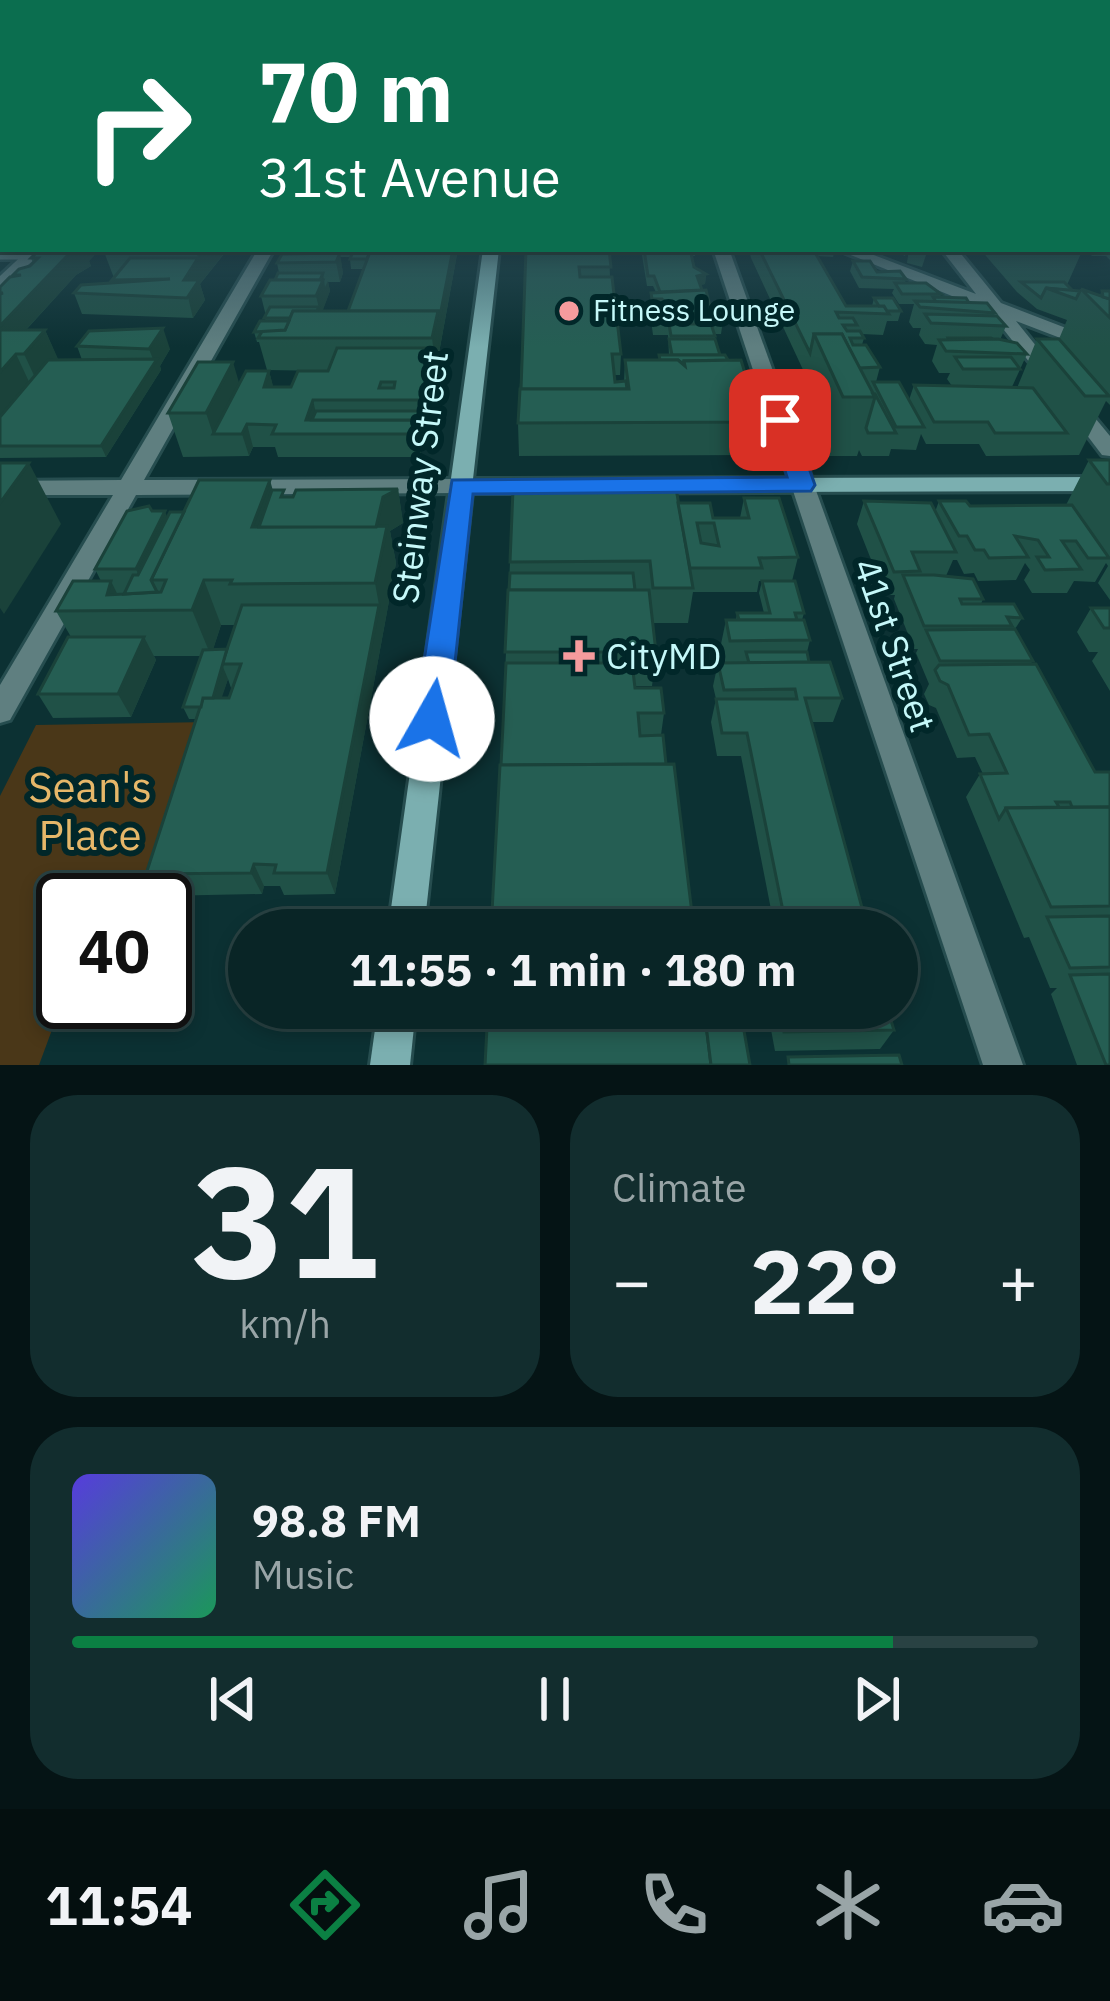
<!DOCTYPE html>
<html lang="en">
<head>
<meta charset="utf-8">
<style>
	body { margin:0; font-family:"IBM Plex Sans",sans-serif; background:#122d2e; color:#f1f3f6; height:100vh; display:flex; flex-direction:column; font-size:45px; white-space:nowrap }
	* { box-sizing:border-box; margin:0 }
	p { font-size:39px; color:#99a5a7 }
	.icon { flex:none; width:66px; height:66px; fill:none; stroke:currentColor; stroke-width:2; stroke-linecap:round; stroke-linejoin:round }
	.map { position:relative; height:1065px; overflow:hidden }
	.sheet { display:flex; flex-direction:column; gap:30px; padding:30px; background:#051415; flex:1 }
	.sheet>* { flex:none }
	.top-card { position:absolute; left:0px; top:0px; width:1110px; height:252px; box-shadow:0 6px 18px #0003,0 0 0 3px #294243; background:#0b6e4f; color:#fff; overflow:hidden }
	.speed { position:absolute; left:36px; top:873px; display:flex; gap:24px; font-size:60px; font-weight:700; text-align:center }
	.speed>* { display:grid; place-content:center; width:156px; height:156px; border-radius:50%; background:#092526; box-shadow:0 6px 18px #0003,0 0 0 3px #294243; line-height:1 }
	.speed .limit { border:6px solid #111; border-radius:18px; background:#fff; color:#111 }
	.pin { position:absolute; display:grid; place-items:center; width:102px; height:102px; color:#fff; margin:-51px; border-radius:24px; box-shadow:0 6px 18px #0006 }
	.me { position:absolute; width:132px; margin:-66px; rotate:7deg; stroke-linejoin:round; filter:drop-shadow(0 0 9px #0008) }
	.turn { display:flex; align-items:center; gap:42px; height:252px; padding:0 60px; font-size:54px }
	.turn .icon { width:156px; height:156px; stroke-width:2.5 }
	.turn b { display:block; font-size:84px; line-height:102px }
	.big { font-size:90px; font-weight:700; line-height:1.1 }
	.sheet .widget { flex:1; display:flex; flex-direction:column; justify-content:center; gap:18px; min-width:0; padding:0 42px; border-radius:48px; background:#122d2e }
	.sheet .dial { align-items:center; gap:0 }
	.dial b { font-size:156px; line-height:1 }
	.song { display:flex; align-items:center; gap:36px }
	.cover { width:144px; height:144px; border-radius:18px; background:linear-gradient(135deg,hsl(250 70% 55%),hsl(150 70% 35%)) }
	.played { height:12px; border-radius:6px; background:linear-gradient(90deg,#0b8043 85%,#294243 85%) }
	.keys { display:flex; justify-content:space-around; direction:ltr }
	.heat { display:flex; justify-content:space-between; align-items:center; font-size:66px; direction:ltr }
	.sheet .tiles { flex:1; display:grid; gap:30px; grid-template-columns:1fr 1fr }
	.widget:last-child { grid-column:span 2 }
	.trip { position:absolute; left:228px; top:909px; width:690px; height:120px; border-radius:60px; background:#092526; box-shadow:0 6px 18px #0003,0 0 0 3px #294243; font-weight:700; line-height:120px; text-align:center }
	.tab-bar { display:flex; height:192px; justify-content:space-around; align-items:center; background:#040f0f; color:#99a5a7 }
	.tab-bar .icon { width:84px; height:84px }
	.tab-bar .selected { color:#0b8043 }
	.tab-bar b { font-size:54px; color:#f1f3f6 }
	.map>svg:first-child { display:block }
	.green { fill:#4a3718 }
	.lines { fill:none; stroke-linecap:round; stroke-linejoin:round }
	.lane-casing { stroke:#264d4f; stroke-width:14 }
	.street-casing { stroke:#264d4f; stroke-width:6 }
	.secondary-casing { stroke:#264d4f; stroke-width:6 }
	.lane { stroke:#5f7f80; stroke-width:9 }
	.street { fill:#5f7f80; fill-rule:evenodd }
	.secondary { fill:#7bafb0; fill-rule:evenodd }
	.wall { fill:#205147; fill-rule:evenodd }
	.shaded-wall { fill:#1a423a }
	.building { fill:#255e53; stroke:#1a423a; stroke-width:3; fill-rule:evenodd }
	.route { fill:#1a73e8; stroke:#114b97; stroke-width:3 }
	.poi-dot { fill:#f59b9d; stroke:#012729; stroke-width:4.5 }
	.labels { text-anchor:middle; stroke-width:12; stroke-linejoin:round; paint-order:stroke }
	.far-poi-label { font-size:30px; fill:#c5f8f9; stroke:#012729; text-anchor:start }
	.street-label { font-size:36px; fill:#c5f8f9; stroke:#012729 }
	.poi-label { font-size:36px; fill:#c5f8f9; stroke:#012729; text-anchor:start }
	.near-park-label { font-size:42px; fill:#e6b769; stroke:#012729 }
</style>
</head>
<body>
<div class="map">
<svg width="1110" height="1065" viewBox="0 0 1110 1065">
	<rect width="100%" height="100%" fill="#0c3133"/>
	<path class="green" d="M209,722L153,898L63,900V1000L39,1065H0V796L36,725Z"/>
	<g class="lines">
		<g class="lane-casing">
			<path id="lane" d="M0,255H32"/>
		</g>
		<g class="street-casing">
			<g id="street">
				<path d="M29,249H46L0,290V276Z"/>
				<path d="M258,249H274L144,480L461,479L472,486L461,493L136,495L10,720L0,723V685L113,495H0V481L121,480Z"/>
				<path d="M713,249H729L1023,1065H983Z"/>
				<path d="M836,249H858L976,294L941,249H957L1001,303L1110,345V357L1016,321L1062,378L1052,384L1045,382L989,311Z"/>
				<path d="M1074,399L1081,401L1110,436V456L1102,455L1064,405Z"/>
			</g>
		</g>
		<g class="secondary-casing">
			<g id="secondary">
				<path d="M483,249H499L473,479L1110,477V491L472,493L424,930H388Z"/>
				<path d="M378,1008H416L410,1065H370Z"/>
			</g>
		</g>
		<use href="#lane" class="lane"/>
		<use href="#street" class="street"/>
		<use href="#secondary" class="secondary"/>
	</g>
	<g class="wall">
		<path d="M1107,227H1110V260L1106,256H1092L1085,249H1107Z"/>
		<path d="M40,249H100L89,261L91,266L76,275L26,330H45L58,360H82L77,346L170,349L160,366L161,370L106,457L0,458V287L14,277L13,275L30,266L33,263L31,258Z"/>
		<path d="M103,249H228L200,284L205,300L193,318L82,314L74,293L114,283V278Z"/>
		<path d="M289,249H353L350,257H340L343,273L340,282H328L330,291L322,311H348L363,269H351L350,259L354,249H458L420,457H278L275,447H253L249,456L183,457L168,413L269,371L273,387H291L328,371L267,370L259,342H257L254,332L265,321L266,316L261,296L279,273L277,263L290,253Z"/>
		<path d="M524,249H609L610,277L621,354L620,375H615V382L624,381L625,360H659V355H669L668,335H653L650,313L651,293L656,292L653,286H647L641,249H696L695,256H691L694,267L706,274L705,284L700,285L710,306L724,313L721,334H714L720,355L727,360L760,422L754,455L519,456L518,423L526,257Z"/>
		<path d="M749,249H835L833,257L817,256L846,306H872L874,298L901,311L898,321H887L883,335L862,334L864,338L862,345L880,367L876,382L909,400L914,385L952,386L947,379L950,373H939L932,361L937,345L925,344L919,335L921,328H913L909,322L914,304H899L892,293L894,289L859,288L850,271L853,261L877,272L906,279L905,283L941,294L940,298L969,303L995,313L994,316L1006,326L1000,340L1027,354L1012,387L1017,388L1037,339H1059L1067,320L1037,309L1017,292L980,249H1083L1067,285L1073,291H1080L1081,289L1100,295L1102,291H1110V405L1106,401L1079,455L986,456L979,444H926L921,434L916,450L891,449L889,456H862L859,450L857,456H828L801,391L805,374L751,258Z"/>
		<path d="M888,249H907L905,256Z"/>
		<path d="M909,249H928L922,267L907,263Z"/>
		<path d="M1089,460H1110V600L1098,583L1108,566L1106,563L1095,582L1074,581L1067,593H1032L1024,580L1030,570L1025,563L1016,580L978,581L974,573L964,574L957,560H953L946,576L983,599L981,604L1022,618L1015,629L1033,661L1030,664L1095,772H1110V1065H1077L1051,994L1057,988H1050L1029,937L1024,938L966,797L980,774H983L975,757L957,758L936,708L929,705L924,694L929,684L916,653L918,649H914L894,599L895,595H885L857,524L864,501L935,512L939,501L970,506L1066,505Z"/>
		<path d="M398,489L403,523L390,531L396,563L335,894L284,895L280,886H264L262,894L160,896L146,874L197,719H189L183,707L201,656H154L156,660L131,717L53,718L38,694L71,637L56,611L101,581L95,569L152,511L167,517L272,490L286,497ZM221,625H235L227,649H213ZM228,679L231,688H233L229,698H221Z"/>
		<path d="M744,498L798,557L792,581H759L757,592H693L688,623H653L656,652L652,686H635L664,713L661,735L501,765L510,562L678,503L713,518H740Z"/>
		<path d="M762,581L804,613L802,620L810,640L807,652L809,662L842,698L833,722H811L864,915L856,930H775L741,756H717L711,722L716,699L713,686L718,663H725L721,644L726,620H736L737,613H764L759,593Z"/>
		<path d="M1091,608H1110V691L1092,661L1098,652H1089L1077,632Z"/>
		<path d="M767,1008H887L894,1030L880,1049L775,1051Z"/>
	</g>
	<g class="shaded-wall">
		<path d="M3,221V247L0,250V224Z"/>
		<path d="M77,249H100L89,261L91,266L76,275L0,358V326L68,255Z"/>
		<path d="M196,249H225V252L200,284L205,300L193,318L184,280L198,258Z"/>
		<path d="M453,249H458L436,369L432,338Z"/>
		<path d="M340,253L343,273L340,282L336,262Z"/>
		<path d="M323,273L325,287L328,281L330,291L316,329L319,308L316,296Z"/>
		<path d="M706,274L705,284L696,286L697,276Z"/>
		<path d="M163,328L170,349L160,366L161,370L106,457L101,446L155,364L149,349Z"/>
		<path d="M45,330L59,361L39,386L24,354Z"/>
		<path d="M433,348L436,369L420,457L417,434L419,420L425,411L423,400Z"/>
		<path d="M16,354L31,386L0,424V372Z"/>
		<path d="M233,362L245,403L213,434L206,413Z"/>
		<path d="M269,371L275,393L264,387Z"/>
		<path d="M313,400L318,422L306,420Z"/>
		<path d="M247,424L253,447L249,456L242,434Z"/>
		<path d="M29,463L61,524L4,614L0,608V503Z"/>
		<path d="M270,480L282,524L252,527Z"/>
		<path d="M398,489L403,523L390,531L396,563L335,894L327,873L379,605L375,583L376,528L383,497Z"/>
		<path d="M165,511L174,535L146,593L136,569Z"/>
		<path d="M204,580L221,625L211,656L192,610Z"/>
		<path d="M111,581L125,610L107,595Z"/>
		<path d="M144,637L156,660L131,717L118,694Z"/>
		<path d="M223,667L228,679L215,718L210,706Z"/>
		<path d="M254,864L264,886L262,894L251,873Z"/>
	</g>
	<g class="building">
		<path d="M40,249H79L68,255L0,326V294L3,293H0V287L10,277L21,275H13L19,269L30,266L38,258H31Z"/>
		<path d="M354,249H371L367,259H350Z"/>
		<path d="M371,249H453L439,321L438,311H348Z"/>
		<path d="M526,249H609L611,267H579L580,277H612L621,354H612L615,382L626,381L627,389H521Z"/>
		<path d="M644,249H690L694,267L706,274L697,276L702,290L660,292L654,276H648Z"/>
		<path d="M759,249H813L846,306H884L889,314L836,312L839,318H853L857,325H843L847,331H860L864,338H850L853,345H866L880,367L859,368L842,334H814L810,353Z"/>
		<path d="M340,253L336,262L277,263L282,254Z"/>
		<path d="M130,258H198L184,280H199L187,298L74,293L81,285L170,279L112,280Z"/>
		<path d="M853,261H870L877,272L900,271L906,279L862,277Z"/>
		<path d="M278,273H323L320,280H275Z"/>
		<path d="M270,280H323L316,296H261Z"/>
		<path d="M1021,282H1064L1073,291L1046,288L1041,298Z"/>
		<path d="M895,283H926L941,294H902Z"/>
		<path d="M1046,288L1080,291L1076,299Z"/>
		<path d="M1081,289L1110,299V318Z"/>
		<path d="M706,290L710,306H721L724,313L655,314L653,306H668L662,299H652L651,293Z"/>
		<path d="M1102,291H1110V299L1103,297Z"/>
		<path d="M933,297L966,298L969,303L936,302Z"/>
		<path d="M874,298H893L901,311H887L884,306H879Z"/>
		<path d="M915,301L987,303L995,313L920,307Z"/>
		<path d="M270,307H319L317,311H293L290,318H264Z"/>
		<path d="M293,311H438L432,338H258L263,330H285Z"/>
		<path d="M925,314L997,316L1006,326L931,323Z"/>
		<path d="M260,321H289L285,330L254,332Z"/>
		<path d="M669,324H711L715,336H671Z"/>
		<path d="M163,328L149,349L77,346L89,331Z"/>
		<path d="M0,330H45L24,354H16L0,372Z"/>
		<path d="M814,334H842L875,397H843Z"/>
		<path d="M948,338H991L993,339L949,340Z"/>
		<path d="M669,339H715L720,355H672Z"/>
		<path d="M998,339L1017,343L1027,354L946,351L939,340Z"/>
		<path d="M1037,339H1059L1109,396H1085Z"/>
		<path d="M337,348H433L423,400H313L306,420H419L417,434H272L276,425L247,424L242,434H213L246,371H269L264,387H291L298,371H328ZM381,382H395L394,388H379Z"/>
		<path d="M659,355H725L728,360L684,361L683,364L678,360H660Z"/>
		<path d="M955,357H1011L1020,369H963Z"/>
		<path d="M157,359L101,446H0V417L48,360Z"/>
		<path d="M625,360H678L685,366L684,361L741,360L760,422L518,423L520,389H629Z"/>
		<path d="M198,362H233L206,413H168Z"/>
		<path d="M873,382H899L924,427H896Z"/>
		<path d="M914,385L1033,388L1067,433H995L988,422H934Z"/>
		<path d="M873,394H875L896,433H868L866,428L875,397Z"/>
		<path d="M316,411H425L421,431L419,420H312Z"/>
		<path d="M1089,460H1110V484H1107Z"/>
		<path d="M0,463H29L0,503Z"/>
		<path d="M199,480H270L252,527L387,526L375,583L230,584L232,580H204L192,610L56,611L73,581H111L107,595L161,592L166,580H151Z"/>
		<path d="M676,488L693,588H653L650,561L510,562L513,489Z"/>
		<path d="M398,489L383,497L376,527H259L272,490H284L281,497H293L296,490Z"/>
		<path d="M744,498H779L798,557L759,558L762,568H690L678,503H710L713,518H749ZM697,523H714L719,546L701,543Z"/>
		<path d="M864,501L931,503L956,552H912L920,571L894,572Z"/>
		<path d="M939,501H966L970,506L1072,505L1109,558H1088L1076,541H1062L1081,569L1045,570L1037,557H1049L1038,540L1015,536L1028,557L989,558L984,550H975L967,536H959Z"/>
		<path d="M149,506L152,511H165L136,569H95L127,511Z"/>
		<path d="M170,512H184L151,580L157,592L124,594L133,575H138Z"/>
		<path d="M510,573H633L635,590H509Z"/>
		<path d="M903,575H934L973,579L983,599H960L962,604H1014L1022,618L1007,617L1012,626H924Z"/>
		<path d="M762,581H795L804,613H795L797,620H739L737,613H770Z"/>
		<path d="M508,590H649L656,652H505Z"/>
		<path d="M242,605H379L327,873H274L276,865L254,864L251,873L146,874L203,698H229L241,664H222Z"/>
		<path d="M1091,608H1110V628H1104Z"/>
		<path d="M726,620H804L810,640L730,641Z"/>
		<path d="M1015,629L1033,661H940L926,630Z"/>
		<path d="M68,637H144L118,694H38Z"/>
		<path d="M227,649L213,698H203L201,707H183L203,650Z"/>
		<path d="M746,652H807L809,662L749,663Z"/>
		<path d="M830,662L842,698H805L864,915L784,916L747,733H722L716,699H797L795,689L724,690L718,663Z"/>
		<path d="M506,663H632L635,688H661L664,713H638L640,736L663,735L666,764L501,765Z"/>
		<path d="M1036,664L1095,772H1110V807H1072L1070,802H1056L1059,807L1006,808L999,819L980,774L1007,773L989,734L969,735L948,685L940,681L935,670L939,665Z"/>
		<path d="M674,764L694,930H491L500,765Z"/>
		<path d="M1110,807V906L1051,907L1006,808Z"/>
		<path d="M1110,916V967L1070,968L1047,917Z"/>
		<path d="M1110,974V1065H1106L1070,975Z"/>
		<path d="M488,1008H704L711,1065H485Z"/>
		<path d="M779,1008H887L894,1030L784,1032Z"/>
		<path d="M706,1025H743L750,1065H711Z"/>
		<path d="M899,1055L902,1065H789L788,1057Z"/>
	</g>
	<linearGradient id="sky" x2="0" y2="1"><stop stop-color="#071b1c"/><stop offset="0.57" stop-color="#2e4e5b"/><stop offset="1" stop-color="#2e4e5b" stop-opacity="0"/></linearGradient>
	<rect width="1110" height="347" fill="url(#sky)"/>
	<path class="route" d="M780,413L792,420L815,485L811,491L473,494L449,719L444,729L432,733L420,729L415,719L452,480L787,477L769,420Z"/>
	<g class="poi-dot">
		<circle cx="569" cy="311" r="12"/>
		<path d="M573 638h12v12h12v12h-12v12h-12v-12h-12v-12h12z"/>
	</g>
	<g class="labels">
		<g class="far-poi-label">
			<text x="593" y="321">Fitness Lounge</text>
		</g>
		<g class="street-label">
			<text transform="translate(420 477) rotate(-83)" y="13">Steinway Street</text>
			<text transform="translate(895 645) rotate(71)" y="13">41st Street</text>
		</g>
		<g class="poi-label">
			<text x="606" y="669">CityMD</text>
		</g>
		<g class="near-park-label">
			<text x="90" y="802">Sean's<tspan x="90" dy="48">Place</tspan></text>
		</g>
	</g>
</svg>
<div class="speed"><div class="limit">40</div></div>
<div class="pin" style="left:780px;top:420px;background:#d93025"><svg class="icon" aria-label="arrive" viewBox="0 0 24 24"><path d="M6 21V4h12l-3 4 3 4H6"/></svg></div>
<svg class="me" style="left:432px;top:719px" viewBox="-20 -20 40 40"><circle r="19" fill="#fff"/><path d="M0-13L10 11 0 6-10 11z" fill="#1a73e8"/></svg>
<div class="trip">11:55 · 1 min · 180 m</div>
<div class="top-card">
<div class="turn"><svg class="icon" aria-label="right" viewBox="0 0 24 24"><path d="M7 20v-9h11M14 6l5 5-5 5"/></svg><div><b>70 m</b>31st Avenue</div></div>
</div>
</div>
<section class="sheet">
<div class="tiles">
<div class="widget dial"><b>31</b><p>km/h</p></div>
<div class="widget"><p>Climate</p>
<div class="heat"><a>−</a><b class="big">22°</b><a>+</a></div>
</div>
<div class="widget">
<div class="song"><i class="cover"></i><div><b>98.8 FM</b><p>Music</p></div></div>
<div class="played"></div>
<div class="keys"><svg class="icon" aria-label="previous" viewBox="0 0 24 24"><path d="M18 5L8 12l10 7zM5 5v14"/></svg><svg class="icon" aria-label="pause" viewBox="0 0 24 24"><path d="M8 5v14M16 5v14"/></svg><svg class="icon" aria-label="next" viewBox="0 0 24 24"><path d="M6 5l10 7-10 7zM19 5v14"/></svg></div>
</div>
</div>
</section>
<nav class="tab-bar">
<b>11:54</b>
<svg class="icon selected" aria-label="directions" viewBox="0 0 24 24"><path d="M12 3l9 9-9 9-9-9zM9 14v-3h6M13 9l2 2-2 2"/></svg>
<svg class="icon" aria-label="music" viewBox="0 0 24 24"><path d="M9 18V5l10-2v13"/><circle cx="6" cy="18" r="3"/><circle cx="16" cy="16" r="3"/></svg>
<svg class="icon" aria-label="phone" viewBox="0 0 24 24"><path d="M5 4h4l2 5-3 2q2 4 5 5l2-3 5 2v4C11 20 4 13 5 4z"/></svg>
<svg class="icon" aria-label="climate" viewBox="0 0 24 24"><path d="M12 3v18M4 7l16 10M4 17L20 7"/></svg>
<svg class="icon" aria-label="car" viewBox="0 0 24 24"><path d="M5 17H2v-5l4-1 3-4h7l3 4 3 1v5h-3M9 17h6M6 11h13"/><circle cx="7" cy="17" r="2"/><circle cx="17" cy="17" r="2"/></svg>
</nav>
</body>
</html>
